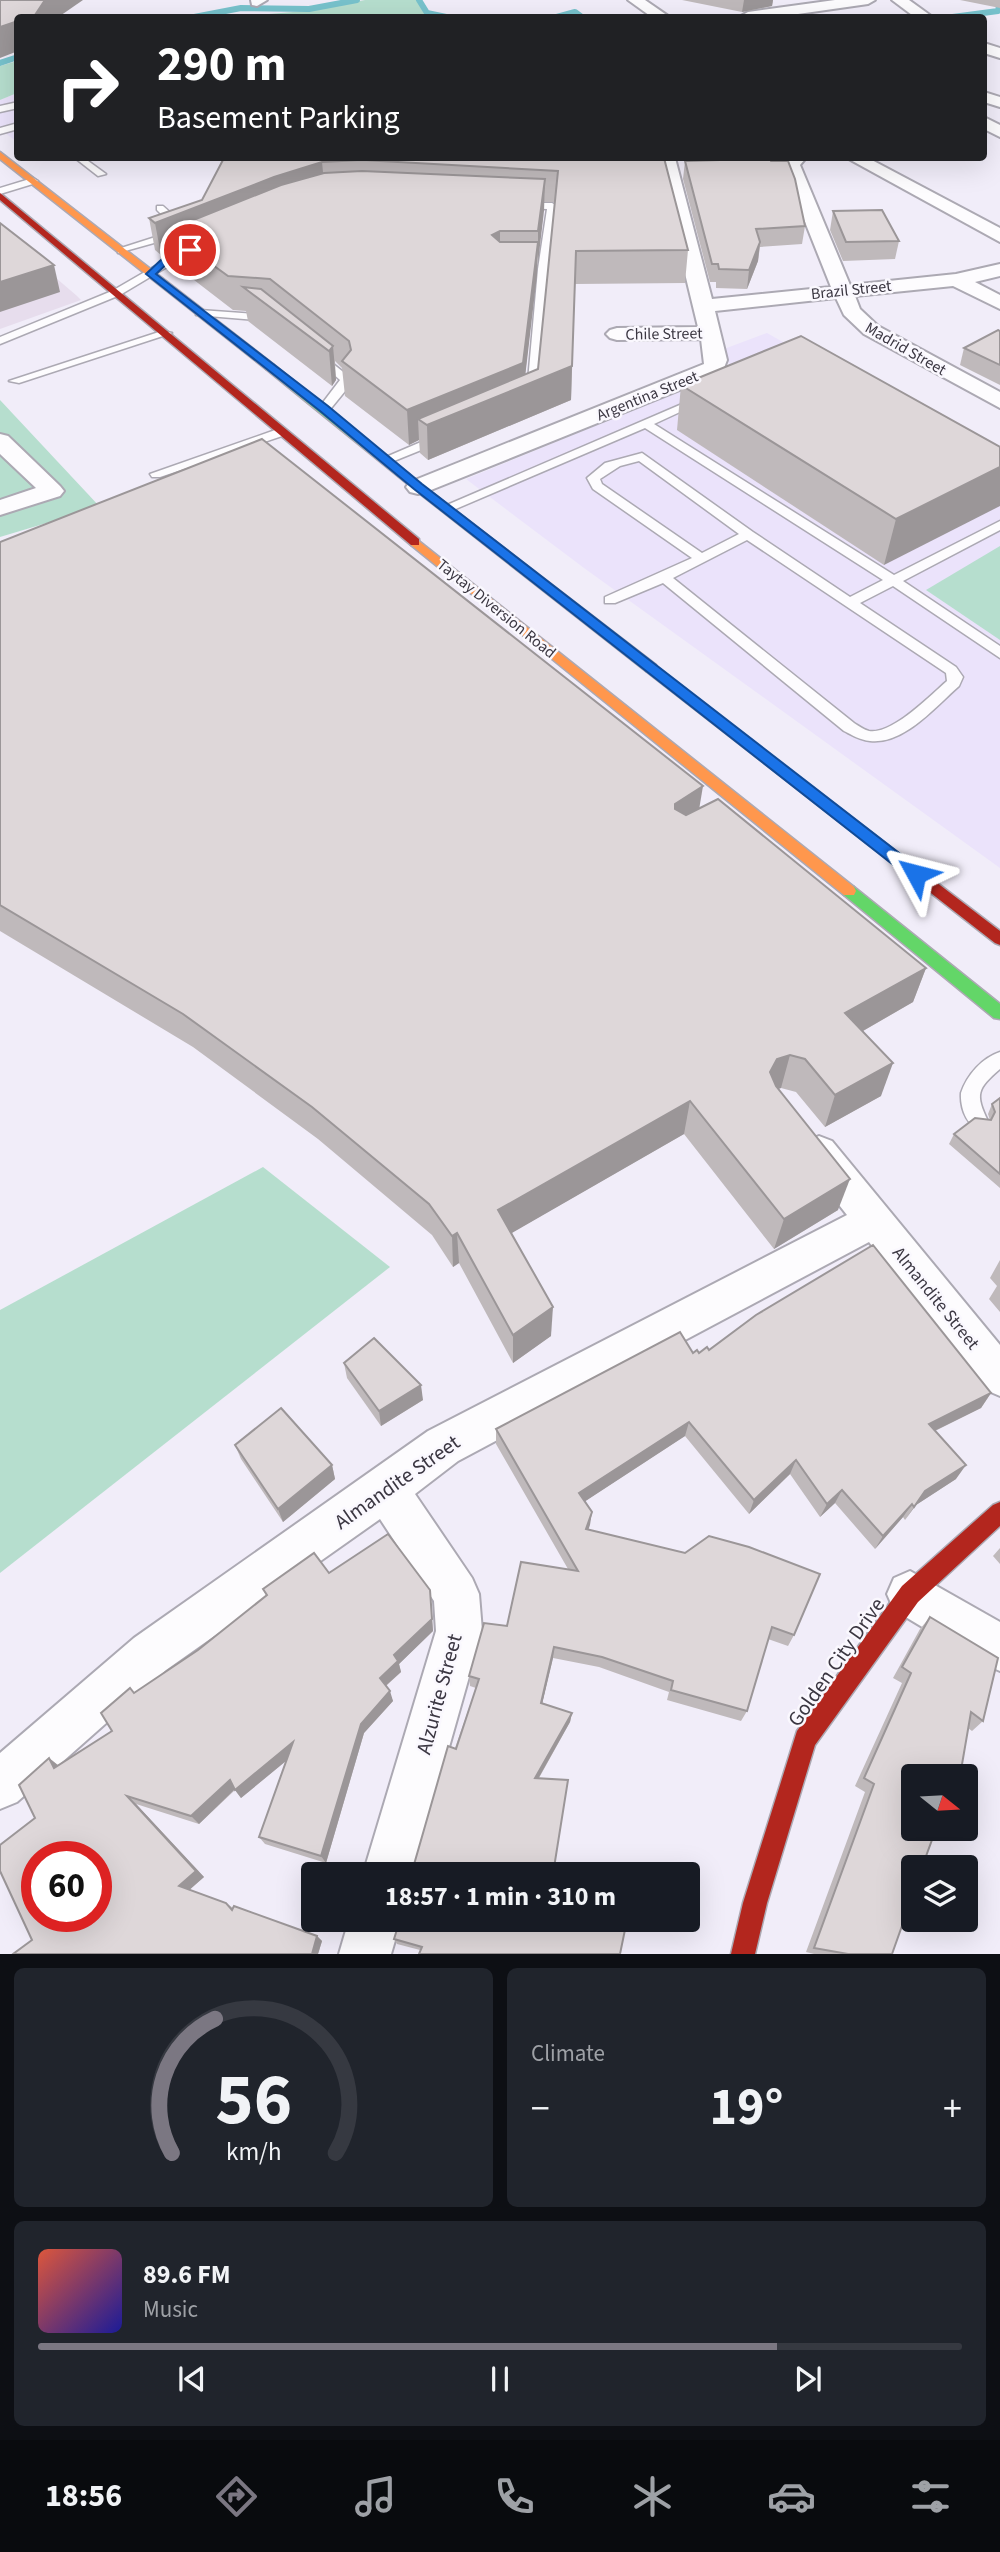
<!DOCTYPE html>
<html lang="en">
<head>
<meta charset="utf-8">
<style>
	body { margin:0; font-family:"Source Sans 3",sans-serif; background:#20242c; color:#f1f3f6; height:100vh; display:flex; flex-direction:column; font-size:26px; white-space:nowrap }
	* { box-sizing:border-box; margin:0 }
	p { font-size:23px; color:#9ea1a6 }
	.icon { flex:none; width:38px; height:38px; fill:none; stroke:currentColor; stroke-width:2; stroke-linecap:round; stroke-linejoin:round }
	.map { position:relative; height:1954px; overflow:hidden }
	.side { display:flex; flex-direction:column; gap:14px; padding:14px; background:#0d0f14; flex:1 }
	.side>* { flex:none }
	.top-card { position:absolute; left:14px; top:14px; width:973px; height:147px; border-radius:7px; box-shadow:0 7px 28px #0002; background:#202124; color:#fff; overflow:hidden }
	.needle { width:46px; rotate:108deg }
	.fabs { position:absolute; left:901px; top:1764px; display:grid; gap:14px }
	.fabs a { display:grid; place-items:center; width:77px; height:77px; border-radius:7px; background:#171b24; box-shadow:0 7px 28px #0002; font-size:35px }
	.speed { position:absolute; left:21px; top:1841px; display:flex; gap:14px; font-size:35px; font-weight:700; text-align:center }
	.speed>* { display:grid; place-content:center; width:91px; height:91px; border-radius:50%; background:#171b24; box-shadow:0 7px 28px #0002; line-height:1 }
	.speed .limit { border:10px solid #d22; background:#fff; color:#111 }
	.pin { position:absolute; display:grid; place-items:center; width:60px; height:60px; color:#fff; margin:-30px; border:4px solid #fff; border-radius:50%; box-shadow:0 2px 7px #0007 }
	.me { position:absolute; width:77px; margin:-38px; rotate:308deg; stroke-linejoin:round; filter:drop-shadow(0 0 5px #0008) }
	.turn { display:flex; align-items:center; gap:24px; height:147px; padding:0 28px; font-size:32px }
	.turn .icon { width:91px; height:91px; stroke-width:2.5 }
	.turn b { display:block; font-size:49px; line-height:60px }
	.big { font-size:52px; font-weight:700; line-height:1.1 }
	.side .tile { flex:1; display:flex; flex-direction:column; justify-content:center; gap:10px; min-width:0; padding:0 24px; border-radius:10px; background:#20242c }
	.side .dial { align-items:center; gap:0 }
	.dial svg { height:182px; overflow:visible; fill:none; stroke:#363941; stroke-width:7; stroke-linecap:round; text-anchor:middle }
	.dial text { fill:#f1f3f6; stroke:none }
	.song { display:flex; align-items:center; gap:21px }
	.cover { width:84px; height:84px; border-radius:10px; background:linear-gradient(135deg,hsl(10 70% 55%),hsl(240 70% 35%)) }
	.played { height:7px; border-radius:4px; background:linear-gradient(90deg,#7b7782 80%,#363941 80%) }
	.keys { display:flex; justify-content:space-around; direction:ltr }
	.heat { display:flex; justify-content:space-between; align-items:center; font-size:38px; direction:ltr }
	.side .tiles { flex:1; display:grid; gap:14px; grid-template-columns:1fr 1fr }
	.tile:last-child { grid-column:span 2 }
	.trip { position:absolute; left:301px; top:1862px; width:399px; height:70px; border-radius:7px; background:#171b24; box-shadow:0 7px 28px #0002; font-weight:700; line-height:70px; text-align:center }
	.tabs { display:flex; height:112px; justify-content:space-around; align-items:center; background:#090b0e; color:#9ea1a6 }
	.tabs .icon { width:49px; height:49px }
	.tabs .active { color:#7b7782 }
	.tabs b { font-size:32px; color:#f1f3f6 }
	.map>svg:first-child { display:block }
	.built { fill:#ebe3fb }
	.industrial { fill:#e7dded }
	.green { fill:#b6dece }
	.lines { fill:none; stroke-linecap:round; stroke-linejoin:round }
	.stream { stroke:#77c2cc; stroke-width:6 }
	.lane-casing { stroke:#aca9b3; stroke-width:3 }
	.street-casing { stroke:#aca9b3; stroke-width:4 }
	.fast-casing { stroke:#aca9b3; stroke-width:3 }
	.slow-casing { stroke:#aca9b3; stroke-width:3 }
	.jam-casing { stroke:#aca9b3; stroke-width:3 }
	.lane { fill:#fdfcfe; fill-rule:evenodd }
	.street { fill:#fdfcfe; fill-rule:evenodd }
	.fast { fill:#63d668; fill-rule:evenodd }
	.slow { fill:#ff974d; fill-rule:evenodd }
	.jam { fill:#b3261e; fill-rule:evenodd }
	.wall { fill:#bfb9bb; fill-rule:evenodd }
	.shaded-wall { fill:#9b9698 }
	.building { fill:#ded7d9; stroke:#9b9698; stroke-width:2; fill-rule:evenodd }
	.route { fill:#1a73e8; stroke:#114b97; stroke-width:2 }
	.labels { text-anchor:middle; stroke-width:5; stroke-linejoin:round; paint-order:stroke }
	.far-street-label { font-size:16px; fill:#3b3742; stroke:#faf8fe }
	.street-label { font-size:18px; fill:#3b3742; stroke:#faf8fe }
	.near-street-label { font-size:21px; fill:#3b3742; stroke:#faf8fe }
</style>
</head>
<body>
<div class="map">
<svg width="1000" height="1954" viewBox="0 0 1000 1954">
	<rect width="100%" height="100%" fill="#f1edf9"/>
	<g class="built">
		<path d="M17,93V142L0,129V100Z"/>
		<path d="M767,333L1000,465V868L584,568L466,479L731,370L724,349Z"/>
	</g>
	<path class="industrial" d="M0,230L77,296L81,300L0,329Z"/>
	<g class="green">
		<path d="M365,0H416L426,14L443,17H234L305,11Z"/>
		<path d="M17,61V93L0,100V66Z"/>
		<path d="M0,400L100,507L0,537Z"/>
		<path d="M1000,546V640L926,590Z"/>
		<path d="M263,1167L390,1267L0,1573V1310Z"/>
	</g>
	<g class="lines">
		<g class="stream">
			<path d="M419,0L427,13L451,18"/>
			<path d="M189,18L241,8L309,9L357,0"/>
			<path d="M553,18L575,12L583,18"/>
			<path d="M945,18L998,11L1000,0"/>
			<path d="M0,63L18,57"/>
		</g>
		<g class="lane-casing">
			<g id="lane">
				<path d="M18,102V108L0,112V106Z"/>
				<path d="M18,123V129L0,134V128Z"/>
				<path d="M75,158H84L106,174L98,176Z"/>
				<path d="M33,178L38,181L36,183L0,194V188Z"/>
				<path d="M519,203H552L557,206L548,269L539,392L533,395L527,392L538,269L547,209L522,208L517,205Z"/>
				<path d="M157,206H163L182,223L179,236L118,253V249L171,232L173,226L157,210Z"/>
				<path d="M188,247L197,249L120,295L0,344V337L112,291Z"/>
				<path d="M200,310L269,315L274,318L269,321L196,315V311Z"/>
				<path d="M162,331L172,333L19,383L9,381Z"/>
				<path d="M317,351L352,379L350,385L328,412L324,413L318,409L340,380L313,356L311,354Z"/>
				<path d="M696,398L706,400L654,424L894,575L1000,521V530L903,581L1000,646V658L893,586L860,603L956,667L963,677L959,686C936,706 904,745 870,741C860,740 852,735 844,731L663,583L615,603H605V597L692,558L593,489L587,478L605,463L642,453L753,532L850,597L883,580L645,428L451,511L446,512L440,508ZM639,461L739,534L702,553L602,484L600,479L620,466ZM747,540L946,673L947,681C931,695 892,735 869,731C864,730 859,726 854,723L673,578Z"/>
				<path d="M281,428L285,429V435L160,477H152L150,474Z"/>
				<path d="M442,433L448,437L446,440L389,463L385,464L379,460Z"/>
				<path d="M1000,1052V1069C977,1089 975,1094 988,1121L986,1127C968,1133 960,1108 961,1093C967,1075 982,1058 1000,1052Z"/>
			</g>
		</g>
		<g class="street-casing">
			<g id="street">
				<path d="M251,0H267L257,6L252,5Z"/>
				<path d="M628,0H645L671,18H653Z"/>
				<path d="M835,0H875L868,4L770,18L741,16L748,12Z"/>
				<path d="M892,0H909L934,18H916Z"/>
				<path d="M984,43L1000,48V58L984,53Z"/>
				<path d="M984,92L1000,97V107L984,102Z"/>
				<path d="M984,117L1000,125V137L984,129Z"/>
				<path d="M657,158H675L712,299L831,287L782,164L787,158H806L800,165L850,285L956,274L1000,264V276L975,282L1000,295V309L953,286L855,296L860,309L878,326L1000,392V408L864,334L844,315L836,298L715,311L727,360L722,373L426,492L418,494L410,492L406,487L410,482L704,364L701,339L617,340L610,338L606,334L610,330L617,328L698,327Z"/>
				<path d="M847,158H868L1000,228V242Z"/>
				<path d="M0,434L8,436L60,486L64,491L60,496L0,515V500L36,488L0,454Z"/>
				<path d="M819,1136L832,1141L1000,1345V1396L986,1390L869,1242L458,1461L415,1494L472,1578L479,1594L482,1631L413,1874H363L436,1631L434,1601L380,1519L166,1670L17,1802L0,1809V1753L134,1638L428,1431L847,1215L806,1163L801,1152L806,1141Z"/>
				<path d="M910,1571L1000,1622V1671L984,1664L894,1610L887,1594L894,1578Z"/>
				<path d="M349,1920H401L391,1954H339Z"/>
			</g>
		</g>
		<g class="fast-casing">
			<g id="fast">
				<path d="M266,365H274L422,485L656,665V671H646L414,489L266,369Z"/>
				<path d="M849,885L854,887L1000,1004V1019L994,1018L844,895L842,891Z"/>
			</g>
		</g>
		<g class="slow-casing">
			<g id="slow">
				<path d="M0,152L274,365V369H266L0,159Z"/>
				<path d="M415,538L854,887L856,891L854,895H844L411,545L409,542Z"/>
			</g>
		</g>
		<g class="jam-casing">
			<g id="jam">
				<path d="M0,193L419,539V545H411L0,200Z"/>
				<path d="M651,664L1000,931V945L995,943L646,671V665Z"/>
				<path d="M1000,1502V1526L918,1602L815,1745L767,1903L755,1954H731L743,1903L797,1731L902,1586L993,1505Z"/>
			</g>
		</g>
		<use href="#lane" class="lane"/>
		<use href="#street" class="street"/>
		<use href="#fast" class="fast"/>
		<use href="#slow" class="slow"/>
		<use href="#jam" class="jam"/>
	</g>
	<g class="wall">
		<path d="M682,0H773L772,6L742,12Z"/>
		<path d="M960,0H1000V8Z"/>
		<path d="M224,158H664L688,250L685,283L575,284L571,400L428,460L420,453L419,440L409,445L345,396L342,368L335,361L336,380L332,386L248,321L246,311L233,310L172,263L170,251L161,255L155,250L149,218L202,200ZM544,202H555L538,369L525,375Z"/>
		<path d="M693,158H769L805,226L802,244L760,247L758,261L747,289L716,288V282H710L683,179L685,161H696Z"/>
		<path d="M833,211L899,241L895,259L843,261L830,230Z"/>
		<path d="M1000,331V385L960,365L964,348Z"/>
		<path d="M681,385L1000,447L884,565L677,430Z"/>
		<path d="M0,542L699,808L926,968L913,1002L863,1031L881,1096L825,1127L796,1092L781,1088L778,1089L838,1210L774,1249L684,1134L511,1233L551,1336L513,1363L459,1263L453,1267L432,1235L318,1139L193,1047L0,931Z"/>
		<path d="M1000,1098V1188L949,1144L954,1134L990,1120L988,1114L992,1104Z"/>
		<path d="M1000,1260V1312L989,1299L997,1286L990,1278Z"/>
		<path d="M709,1350L991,1393L981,1408L935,1431L956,1479L916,1505L905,1520L903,1517L875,1549L835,1503L820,1517L790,1474L749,1514L685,1436L585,1501L592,1512L588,1530L794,1635L788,1646L768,1639L747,1711L741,1721L667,1700L669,1692L599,1667L553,1658L542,1704L572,1713L570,1722L539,1778L413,1868L476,1688L470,1686L469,1676L507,1626L568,1569L496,1444V1429L693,1353H699Z"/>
		<path d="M344,1363L423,1400L381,1426L347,1378Z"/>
		<path d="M235,1445L332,1465L335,1479L283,1522L241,1459Z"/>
		<path d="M1000,1548V1564L993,1556Z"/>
		<path d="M329,1573L430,1590L433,1631L399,1664L401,1672L386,1686L393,1701L364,1733L326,1863L265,1844L259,1837L286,1761L241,1798L235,1790L199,1824L136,1804L204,1877L189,1890L226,1903L233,1908L317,1936L322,1941L318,1954H13L32,1940L35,1818L49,1758L58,1765L112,1731L130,1688L134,1693L198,1650L266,1596L263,1589Z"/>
		<path d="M930,1617L983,1721L972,1731L968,1728L914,1829H951V1831L939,1839L933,1835L892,1954H814L806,1952L865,1792L855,1786L902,1683L893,1678L920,1629Z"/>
		<path d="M627,1920L420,1950L397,1944L394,1939Z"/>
	</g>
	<g class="shaded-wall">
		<path d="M45,0H83L57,18H27Z"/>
		<path d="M744,0H773L772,6L742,12Z"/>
		<path d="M18,21V51L0,58V27Z"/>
		<path d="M322,162L325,193L166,231L170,251L161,255L155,223L274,177Z"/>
		<path d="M545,179L544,211L538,263V231Z"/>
		<path d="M500,231V263L492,235Z"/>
		<path d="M538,242L537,275L524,386L572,366L571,400L428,460L427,425L418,419L419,440L409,445L407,410Z"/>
		<path d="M760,242L758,261L747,289L749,270Z"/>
		<path d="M54,265L60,292L0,312V282Z"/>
		<path d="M333,346L336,380L332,386L329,351Z"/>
		<path d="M1000,467V506L884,565L896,519Z"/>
		<path d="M703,786L697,822L671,840L675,804Z"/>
		<path d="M926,968L913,1002L835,1047L845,1013Z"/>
		<path d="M790,1055L781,1088L768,1092L770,1072L777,1059Z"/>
		<path d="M893,1063L881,1096L825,1127L835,1095Z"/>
		<path d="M690,1101L684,1134L498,1241V1210Z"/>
		<path d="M850,1179L838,1210L774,1249L784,1219Z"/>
		<path d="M457,1233L459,1263L453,1267L452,1236Z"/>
		<path d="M553,1307L551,1336L513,1363V1335Z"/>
		<path d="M421,1385L423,1400L381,1426L379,1411Z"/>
		<path d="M991,1393L981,1408L920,1438L929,1424Z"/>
		<path d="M689,1422L685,1436L578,1506L579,1493Z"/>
		<path d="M796,1460L790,1474L749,1514L754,1500Z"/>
		<path d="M332,1465L335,1479L283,1522L278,1509Z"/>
		<path d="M966,1465L956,1479L916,1505L905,1520L925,1491Z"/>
		<path d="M842,1490L835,1503L820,1517L827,1504Z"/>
		<path d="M912,1504L903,1517L875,1549L883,1536Z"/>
		<path d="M592,1512L590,1525L584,1542L586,1529Z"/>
		<path d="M430,1590L433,1631L399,1664L401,1672L383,1688L380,1678L394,1655Z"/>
		<path d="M554,1647L553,1658L540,1713L541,1703Z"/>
		<path d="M390,1691L393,1701L364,1733L326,1863L321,1856L361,1724Z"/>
		<path d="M572,1713L570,1722L534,1786L535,1778Z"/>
		<path d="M293,1742L298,1751L241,1798L235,1790Z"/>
		<path d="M49,1758L60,1767L54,1768Z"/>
		<path d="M230,1780L236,1788L199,1824L191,1816Z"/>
		<path d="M127,1796L136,1804L204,1877L187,1892L179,1886Z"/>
		<path d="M317,1936L322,1941L318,1954H312Z"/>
	</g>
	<g class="building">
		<path d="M0,0H45L35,15L27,18H18V21L0,27Z"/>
		<path d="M224,158H664L688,250L576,251L572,366L427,425L418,419L538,369L558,171L362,160L322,162L274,177L155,223L149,218L202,200Z"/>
		<path d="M714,158H769L771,161H788L795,179L805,226L756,229L760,242L749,270L719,269L718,264H712L685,161L717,160Z"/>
		<path d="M362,171L545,179L538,231H500L492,235L500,242H538L523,363L407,410L342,361L351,350L349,341L270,279L228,276L166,231L281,185L324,173Z"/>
		<path d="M882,210L899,241L846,242L833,211Z"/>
		<path d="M0,223L54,265L0,282Z"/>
		<path d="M243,287L261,289L333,346L329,351Z"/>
		<path d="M998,330L1000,331V365L964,348Z"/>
		<path d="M801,336L1000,447V467L896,519L681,385Z"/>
		<path d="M262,439L703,786L675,804V809L686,815L718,799L926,968L845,1013L893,1063L835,1095L805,1059L790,1055L777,1059L770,1072L776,1086L850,1179L784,1219L690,1101L498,1210L553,1307L513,1335L457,1233L452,1236L429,1204L312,1107L183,1014L0,905V542Z"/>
		<path d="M1000,1098V1174L954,1134L975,1118L991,1120L995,1112L992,1104Z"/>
		<path d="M873,1245L991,1393L929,1424L966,1465L925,1491L914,1507L912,1504L883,1536L842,1490L827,1504L796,1460L754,1500L689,1422L579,1493L592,1512L586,1529L685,1553L709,1536L749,1547L820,1574L794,1635L772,1627L747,1711L671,1690L673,1681L602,1657L554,1647L541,1703L572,1713L535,1778L568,1780L553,1874H407L408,1870L413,1868L448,1746L456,1749L479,1679L469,1676L484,1623L507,1626L521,1562L578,1571L496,1429L680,1332L693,1353L697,1350L699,1353L707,1347L709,1350L756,1315Z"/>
		<path d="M374,1338L421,1385L379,1411L344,1363Z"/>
		<path d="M281,1408L332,1465L278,1509L235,1445Z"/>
		<path d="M388,1534L430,1590L432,1619L394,1655L398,1661L380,1678L390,1691L361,1724L321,1856L259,1837L293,1742L235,1790L230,1780L191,1816L127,1796L196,1871L179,1886L226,1903L232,1910L234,1906L317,1936L312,1954H13L32,1940L0,1871V1845L35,1818L19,1785L49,1758L54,1768L112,1731L101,1713L130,1688L134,1693L198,1650L267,1595L263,1589L314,1553L329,1573ZM37,1857H96V1916H37Z"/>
		<path d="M930,1617L998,1658L983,1721L971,1712L960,1776H914V1829H936L922,1867H914V1892L892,1954H848L814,1948L874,1784L864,1778L911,1673L902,1667Z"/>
		<path d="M400,1920H627L620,1954H419L422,1947L394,1939Z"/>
	</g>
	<path class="route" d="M187,248L195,250L170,261L156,274L328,406L422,484L921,870L923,874L921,878H910L414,489L320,411L146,274L164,257Z"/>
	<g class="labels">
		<g class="far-street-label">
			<text transform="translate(851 289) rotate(-6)" y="6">Brazil Street</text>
			<text transform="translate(664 333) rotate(-1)" y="6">Chile Street</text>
			<text transform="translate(906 348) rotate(30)" y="6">Madrid Street</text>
			<text transform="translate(647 395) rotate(-22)" y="6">Argentina Street</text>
			<text transform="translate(497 608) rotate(39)" y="6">Taytay Diversion Road</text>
		</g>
		<g class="street-label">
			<text transform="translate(936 1298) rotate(51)" y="6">Almandite Street</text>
		</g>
		<g class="near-street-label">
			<text transform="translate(397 1482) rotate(-35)" y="7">Almandite Street</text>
			<text transform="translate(836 1662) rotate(-55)" y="7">Golden City Drive</text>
			<text transform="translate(439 1694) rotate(-75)" y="7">Alzurite Street</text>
		</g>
	</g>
</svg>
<div class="fabs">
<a><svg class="needle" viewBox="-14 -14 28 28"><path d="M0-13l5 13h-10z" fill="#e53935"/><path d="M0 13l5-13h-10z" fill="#9ea1a6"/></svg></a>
<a><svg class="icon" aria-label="layers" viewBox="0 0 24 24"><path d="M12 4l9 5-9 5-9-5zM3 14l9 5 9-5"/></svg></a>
</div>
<div class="speed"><div class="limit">60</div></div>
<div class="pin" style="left:190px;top:250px;background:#d93025"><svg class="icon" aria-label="arrive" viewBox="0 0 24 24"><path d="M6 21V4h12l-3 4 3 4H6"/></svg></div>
<svg class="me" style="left:916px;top:874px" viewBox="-20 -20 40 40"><path d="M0-17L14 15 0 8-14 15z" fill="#1a73e8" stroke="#fff" stroke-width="4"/></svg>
<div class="trip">18:57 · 1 min · 310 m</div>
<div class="top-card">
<div class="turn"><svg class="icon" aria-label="right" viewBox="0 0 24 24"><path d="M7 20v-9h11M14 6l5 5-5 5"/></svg><div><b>290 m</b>Basement Parking</div></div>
</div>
</div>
<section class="side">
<div class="tiles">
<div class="tile dial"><svg viewBox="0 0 100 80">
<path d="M14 69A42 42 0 1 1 86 69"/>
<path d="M14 69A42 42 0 0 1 33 10" stroke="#7b7782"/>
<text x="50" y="56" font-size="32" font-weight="700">56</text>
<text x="50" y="72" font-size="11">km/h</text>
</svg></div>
<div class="tile"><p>Climate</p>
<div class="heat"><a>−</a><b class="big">19°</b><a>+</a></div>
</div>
<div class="tile">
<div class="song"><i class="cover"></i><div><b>89.6 FM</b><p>Music</p></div></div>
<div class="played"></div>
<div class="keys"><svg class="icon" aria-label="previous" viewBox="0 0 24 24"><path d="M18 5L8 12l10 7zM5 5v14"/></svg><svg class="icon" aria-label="pause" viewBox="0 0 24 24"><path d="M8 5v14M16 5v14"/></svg><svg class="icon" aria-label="next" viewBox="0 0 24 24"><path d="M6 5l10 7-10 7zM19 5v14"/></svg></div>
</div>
</div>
</section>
<nav class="tabs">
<b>18:56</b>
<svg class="icon active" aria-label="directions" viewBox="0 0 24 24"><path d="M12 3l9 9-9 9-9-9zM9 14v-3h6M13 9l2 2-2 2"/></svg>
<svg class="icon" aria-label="music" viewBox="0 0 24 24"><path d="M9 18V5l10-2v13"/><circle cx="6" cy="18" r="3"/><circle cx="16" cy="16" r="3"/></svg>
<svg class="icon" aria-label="phone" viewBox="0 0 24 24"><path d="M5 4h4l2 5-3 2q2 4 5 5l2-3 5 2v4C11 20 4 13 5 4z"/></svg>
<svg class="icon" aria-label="climate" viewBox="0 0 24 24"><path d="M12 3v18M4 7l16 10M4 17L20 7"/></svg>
<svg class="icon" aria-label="car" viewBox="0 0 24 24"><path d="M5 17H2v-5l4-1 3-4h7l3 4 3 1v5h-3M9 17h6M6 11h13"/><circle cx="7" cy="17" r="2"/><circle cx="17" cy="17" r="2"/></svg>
<svg class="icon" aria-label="filters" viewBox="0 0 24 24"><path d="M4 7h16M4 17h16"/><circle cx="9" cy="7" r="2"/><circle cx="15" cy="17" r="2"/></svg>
</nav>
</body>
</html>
